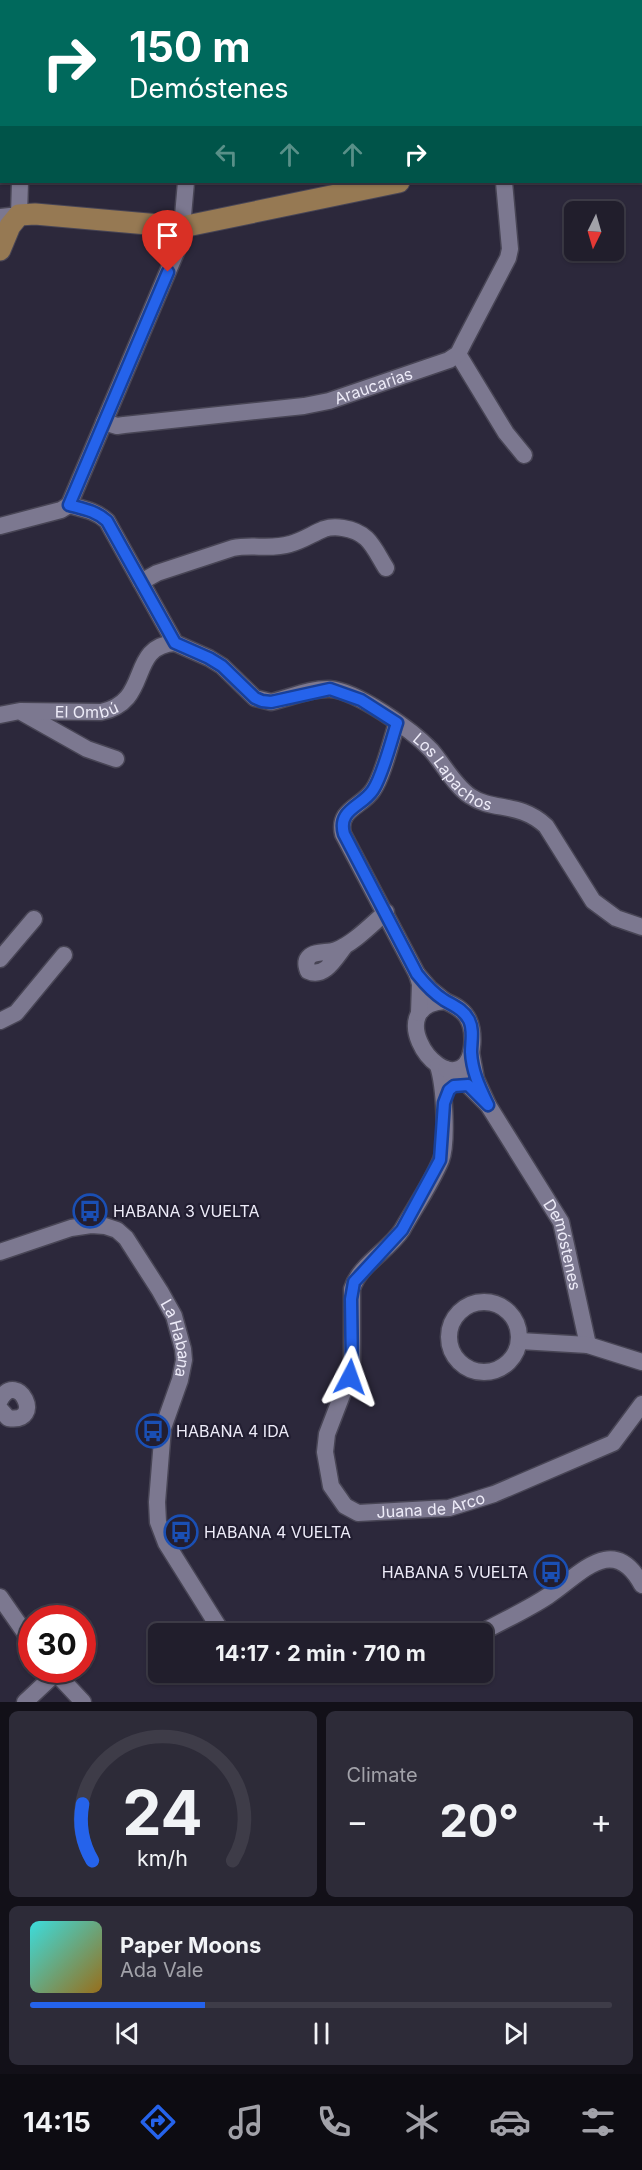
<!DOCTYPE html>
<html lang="en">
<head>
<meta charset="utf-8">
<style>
	body { margin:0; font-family:Inter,sans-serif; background:#2d2b38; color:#f1f3f6; height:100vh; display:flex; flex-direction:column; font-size:22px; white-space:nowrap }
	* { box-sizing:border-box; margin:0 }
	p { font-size:20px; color:#a2a2a9 }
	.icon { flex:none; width:33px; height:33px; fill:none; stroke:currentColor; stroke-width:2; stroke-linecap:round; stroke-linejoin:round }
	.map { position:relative; height:1702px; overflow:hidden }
	.details { display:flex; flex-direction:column; gap:9px; padding:9px; background:#121018; flex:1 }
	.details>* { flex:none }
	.guide { position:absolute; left:0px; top:0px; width:642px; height:183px; box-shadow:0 2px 4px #0004,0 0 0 2px #3e3c48; background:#00695c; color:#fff; overflow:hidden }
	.needle { width:39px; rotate:185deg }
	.buttons { position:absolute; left:564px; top:201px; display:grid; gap:12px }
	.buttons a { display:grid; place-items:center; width:60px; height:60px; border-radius:9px; background:#211e2c; box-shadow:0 2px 4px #0004,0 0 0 2px #3e3c48; font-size:30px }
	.speed { position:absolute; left:18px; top:1605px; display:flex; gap:12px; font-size:30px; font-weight:700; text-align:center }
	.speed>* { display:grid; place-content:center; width:78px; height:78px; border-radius:50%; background:#211e2c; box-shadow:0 2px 4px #0004,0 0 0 2px #3e3c48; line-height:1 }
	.speed .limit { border:9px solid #d22; background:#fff; color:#111 }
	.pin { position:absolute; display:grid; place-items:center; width:51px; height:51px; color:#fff; margin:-62px -26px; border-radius:50% 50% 50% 0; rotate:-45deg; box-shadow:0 0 6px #0007 }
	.pin .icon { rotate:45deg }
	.me { position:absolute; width:66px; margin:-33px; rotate:4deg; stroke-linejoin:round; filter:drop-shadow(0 0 4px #0008) }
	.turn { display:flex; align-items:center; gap:21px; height:126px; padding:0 30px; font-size:27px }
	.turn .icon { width:78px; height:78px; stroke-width:2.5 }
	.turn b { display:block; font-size:42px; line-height:51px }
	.lanes { display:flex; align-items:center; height:57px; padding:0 30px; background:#0003; justify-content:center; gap:30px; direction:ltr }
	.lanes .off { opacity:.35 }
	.big { font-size:45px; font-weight:700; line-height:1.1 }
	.details .tile { flex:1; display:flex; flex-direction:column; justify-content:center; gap:9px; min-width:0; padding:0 21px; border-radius:9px; background:#2d2b38 }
	.details .dial { align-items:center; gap:0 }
	.dial svg { height:156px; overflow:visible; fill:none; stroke:#3e3c48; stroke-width:7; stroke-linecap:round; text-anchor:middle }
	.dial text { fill:#f1f3f6; stroke:none }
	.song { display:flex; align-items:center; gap:18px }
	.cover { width:72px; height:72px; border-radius:9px; background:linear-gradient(135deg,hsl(180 70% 55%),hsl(40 70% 35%)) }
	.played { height:6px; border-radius:3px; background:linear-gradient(90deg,#2563eb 30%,#3e3c48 30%) }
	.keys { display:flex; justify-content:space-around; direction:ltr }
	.heat { display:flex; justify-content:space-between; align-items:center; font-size:33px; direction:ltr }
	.details .tiles { flex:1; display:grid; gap:9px; grid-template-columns:1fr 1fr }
	.tile:last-child { grid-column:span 2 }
	.trip { position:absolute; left:148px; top:1623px; width:345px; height:60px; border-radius:9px; background:#211e2c; box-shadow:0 2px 4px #0004,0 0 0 2px #3e3c48; font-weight:700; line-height:60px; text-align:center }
	.menu { display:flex; height:96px; justify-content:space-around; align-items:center; background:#0d0c12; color:#a2a2a9 }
	.menu .icon { width:42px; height:42px }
	.menu .active { color:#2563eb }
	.menu b { font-size:27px; color:#f1f3f6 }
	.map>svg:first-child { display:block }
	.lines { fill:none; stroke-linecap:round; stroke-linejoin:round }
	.minor-casing { stroke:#484555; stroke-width:19 }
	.major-casing { stroke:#484555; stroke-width:23 }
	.minor { stroke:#7c7890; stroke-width:16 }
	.major { stroke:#967953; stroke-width:21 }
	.route-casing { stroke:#184099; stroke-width:15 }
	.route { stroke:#2563eb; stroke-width:10 }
	.labels { text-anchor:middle; stroke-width:4.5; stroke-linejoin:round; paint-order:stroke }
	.street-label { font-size:16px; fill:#edebf8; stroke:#221e31 }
	.poi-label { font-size:16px; fill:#edebf8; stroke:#221e31; text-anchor:start }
</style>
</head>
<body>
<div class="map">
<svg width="642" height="1702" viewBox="0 0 642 1702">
	<rect width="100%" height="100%" fill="#2c283b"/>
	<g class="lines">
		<g class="minor-casing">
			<g id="minor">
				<path d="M37,2V0"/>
				<path d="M202,2V0"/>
				<path d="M351,2V0"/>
				<path d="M506,2V0"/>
				<path d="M0,217L19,215L20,182"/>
				<path d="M458,354L506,433L524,455"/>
				<path id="s1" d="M104,422L117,426L124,425L304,406L329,401L449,360L458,354L464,342L508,258L510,249L504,182"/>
				<path id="s2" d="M69,505C84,509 96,511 107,521L175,643L209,658L222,666L255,698L271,702C289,698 311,688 330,689C357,691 412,730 431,750C444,765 454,785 470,796C493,812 519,801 546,826L593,901L616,918L642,927"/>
				<path d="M69,505L177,250L182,227L186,182"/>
				<path d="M0,526L61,510L69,505"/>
				<path d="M141,582L157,573L233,548C252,544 271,550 290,544C302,541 312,534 324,529C330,527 337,527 343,528C369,532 373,547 386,568"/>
				<path d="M23,713L87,749L116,759"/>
				<path id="s3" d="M0,715L20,711L101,712C152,702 127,646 175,643"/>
				<path d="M397,723C391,741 383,776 373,790C362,807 337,809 343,834L417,974"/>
				<path d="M345,946C336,957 325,979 308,971C306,966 305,961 309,957C314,951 329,953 336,950C353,944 372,924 386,912"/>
				<path d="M0,959L34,919"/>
				<path d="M445,1001C454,1005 462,1009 467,1017C475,1030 475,1060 461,1068C432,1084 385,1005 445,1001Z"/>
				<path d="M419,1013L420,984L417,974L430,989L445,1001"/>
				<path d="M0,1021L16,1013L64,955"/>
				<path id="s4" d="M438,1066C444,1084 448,1142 441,1160C431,1184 415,1207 402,1230C388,1251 359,1265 352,1289V1369L327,1434L325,1452L331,1486L345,1506L358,1513L449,1508L494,1494L613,1443L642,1404"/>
				<path d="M446,1069L468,1085L488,1105L476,1079L471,1052"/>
				<path id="s5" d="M488,1105L561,1222L588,1345"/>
				<path id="s6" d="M0,1252L71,1228L91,1225L105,1226L117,1230L126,1238L160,1291L174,1316L183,1349L184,1360L180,1380L163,1428L157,1502L158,1522L166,1543L223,1634"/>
				<circle cx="484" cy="1337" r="35"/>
				<path d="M520,1341L588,1345L642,1362"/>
				<path d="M0,1400C18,1368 46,1424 8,1418L0,1409"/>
				<path d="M0,1597L32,1643"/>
				<path d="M479,1634C502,1621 527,1610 548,1596C579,1576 613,1531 642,1585"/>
				<path d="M53,1670L83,1702"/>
				<path d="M25,1702L56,1673"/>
			</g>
		</g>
		<g class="major-casing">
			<g id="major">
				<path d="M640,168L642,169"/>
				<path d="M0,250L10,226L19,215L35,214L182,227L399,182"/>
			</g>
		</g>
		<use href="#minor" class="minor"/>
		<use href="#major" class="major"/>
	</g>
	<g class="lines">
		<g class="route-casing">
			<path id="route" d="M168,272L69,505C84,509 96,511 107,521L175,643L209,658L222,666L255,698L262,701L271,702L330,689L361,700L397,723C391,741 383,775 373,790C362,807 337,809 344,834L417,974C425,984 433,993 444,1000C454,1006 463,1009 469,1020C474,1030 471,1042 471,1052C472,1072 480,1088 488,1105L468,1085L454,1086L449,1090L444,1103L440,1160L402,1230L354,1282L351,1299L352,1369L350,1377"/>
		</g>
		<use href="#route" class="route"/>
	</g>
	<defs>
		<g id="bus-ring" transform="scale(1.725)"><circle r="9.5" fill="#221e31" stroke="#1a4fb4" stroke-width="1.5"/><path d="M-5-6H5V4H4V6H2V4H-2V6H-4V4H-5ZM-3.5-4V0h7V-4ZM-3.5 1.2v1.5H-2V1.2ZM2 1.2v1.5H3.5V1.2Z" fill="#1a4fb4"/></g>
	</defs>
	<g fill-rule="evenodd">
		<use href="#bus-ring" x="90" y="1211"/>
		<use href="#bus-ring" x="153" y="1431"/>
		<use href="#bus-ring" x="181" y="1532"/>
		<use href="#bus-ring" x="551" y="1572"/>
	</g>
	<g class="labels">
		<g class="street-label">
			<text dy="6" stroke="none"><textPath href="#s1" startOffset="274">Araucarias</textPath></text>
			<text dy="6" stroke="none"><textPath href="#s3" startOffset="87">El Ombú</textPath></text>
			<text dy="6" stroke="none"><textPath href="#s2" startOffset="508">Los Lapachos</textPath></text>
			<text dy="6" stroke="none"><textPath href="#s5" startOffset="160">Demóstenes</textPath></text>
			<text dy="6" stroke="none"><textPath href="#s6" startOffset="248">La Habana</textPath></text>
			<text dy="6" stroke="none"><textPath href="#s4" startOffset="568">Juana de Arco</textPath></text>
		</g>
		<g class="poi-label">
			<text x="113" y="1217">HABANA 3 VUELTA</text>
			<text x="176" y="1437">HABANA 4 IDA</text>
			<text x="204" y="1538">HABANA 4 VUELTA</text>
			<text x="528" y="1578" text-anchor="end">HABANA 5 VUELTA</text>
		</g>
	</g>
</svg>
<div class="buttons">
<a><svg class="needle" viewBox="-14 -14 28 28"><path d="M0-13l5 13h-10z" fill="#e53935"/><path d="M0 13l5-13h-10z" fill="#a2a2a9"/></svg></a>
</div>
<div class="speed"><div class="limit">30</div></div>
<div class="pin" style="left:168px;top:272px;background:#d93025"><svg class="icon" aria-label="arrive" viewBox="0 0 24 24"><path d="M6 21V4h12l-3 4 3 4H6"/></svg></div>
<svg class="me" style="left:350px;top:1377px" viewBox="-20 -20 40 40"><path d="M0-17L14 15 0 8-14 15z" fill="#2563eb" stroke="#fff" stroke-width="4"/></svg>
<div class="trip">14:17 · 2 min · 710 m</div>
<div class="guide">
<div class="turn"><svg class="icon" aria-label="right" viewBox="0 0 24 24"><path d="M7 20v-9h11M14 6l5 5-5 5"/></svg><div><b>150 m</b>Demóstenes</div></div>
<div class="lanes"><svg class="icon off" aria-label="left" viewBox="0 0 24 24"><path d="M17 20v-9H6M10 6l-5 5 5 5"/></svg><svg class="icon off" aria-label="ahead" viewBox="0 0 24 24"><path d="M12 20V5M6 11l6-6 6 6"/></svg><svg class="icon off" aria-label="ahead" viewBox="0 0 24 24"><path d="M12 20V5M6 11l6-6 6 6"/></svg><svg class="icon" aria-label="right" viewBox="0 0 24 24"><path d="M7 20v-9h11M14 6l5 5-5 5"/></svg></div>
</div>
</div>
<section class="details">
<div class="tiles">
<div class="tile dial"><svg viewBox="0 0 100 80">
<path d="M14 69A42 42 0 1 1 86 69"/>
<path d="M14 69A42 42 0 0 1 9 40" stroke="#2563eb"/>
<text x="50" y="56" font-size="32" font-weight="700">24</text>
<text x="50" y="72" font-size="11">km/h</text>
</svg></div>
<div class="tile"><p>Climate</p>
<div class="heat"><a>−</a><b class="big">20°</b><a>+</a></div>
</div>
<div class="tile">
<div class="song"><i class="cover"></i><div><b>Paper Moons</b><p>Ada Vale</p></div></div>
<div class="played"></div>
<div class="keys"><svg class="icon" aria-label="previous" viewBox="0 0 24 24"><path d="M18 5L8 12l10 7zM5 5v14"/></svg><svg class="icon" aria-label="pause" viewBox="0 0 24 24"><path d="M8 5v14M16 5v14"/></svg><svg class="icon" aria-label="next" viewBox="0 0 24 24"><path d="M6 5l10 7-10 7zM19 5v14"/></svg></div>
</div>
</div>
</section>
<nav class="menu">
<b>14:15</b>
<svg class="icon active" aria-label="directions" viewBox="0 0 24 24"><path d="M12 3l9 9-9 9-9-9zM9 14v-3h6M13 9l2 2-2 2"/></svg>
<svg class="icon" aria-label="music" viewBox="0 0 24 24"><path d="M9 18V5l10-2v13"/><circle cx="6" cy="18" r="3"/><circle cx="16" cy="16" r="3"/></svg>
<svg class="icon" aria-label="phone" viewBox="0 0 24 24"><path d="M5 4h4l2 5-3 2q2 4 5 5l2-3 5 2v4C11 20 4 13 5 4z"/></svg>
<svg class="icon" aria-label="climate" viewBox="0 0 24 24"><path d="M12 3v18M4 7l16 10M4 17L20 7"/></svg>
<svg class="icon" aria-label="car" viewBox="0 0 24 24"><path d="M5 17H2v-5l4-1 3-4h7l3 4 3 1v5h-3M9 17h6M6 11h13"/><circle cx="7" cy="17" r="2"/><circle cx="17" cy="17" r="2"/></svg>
<svg class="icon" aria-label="filters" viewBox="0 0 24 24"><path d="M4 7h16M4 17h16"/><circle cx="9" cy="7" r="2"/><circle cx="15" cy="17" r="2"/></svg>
</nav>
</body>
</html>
